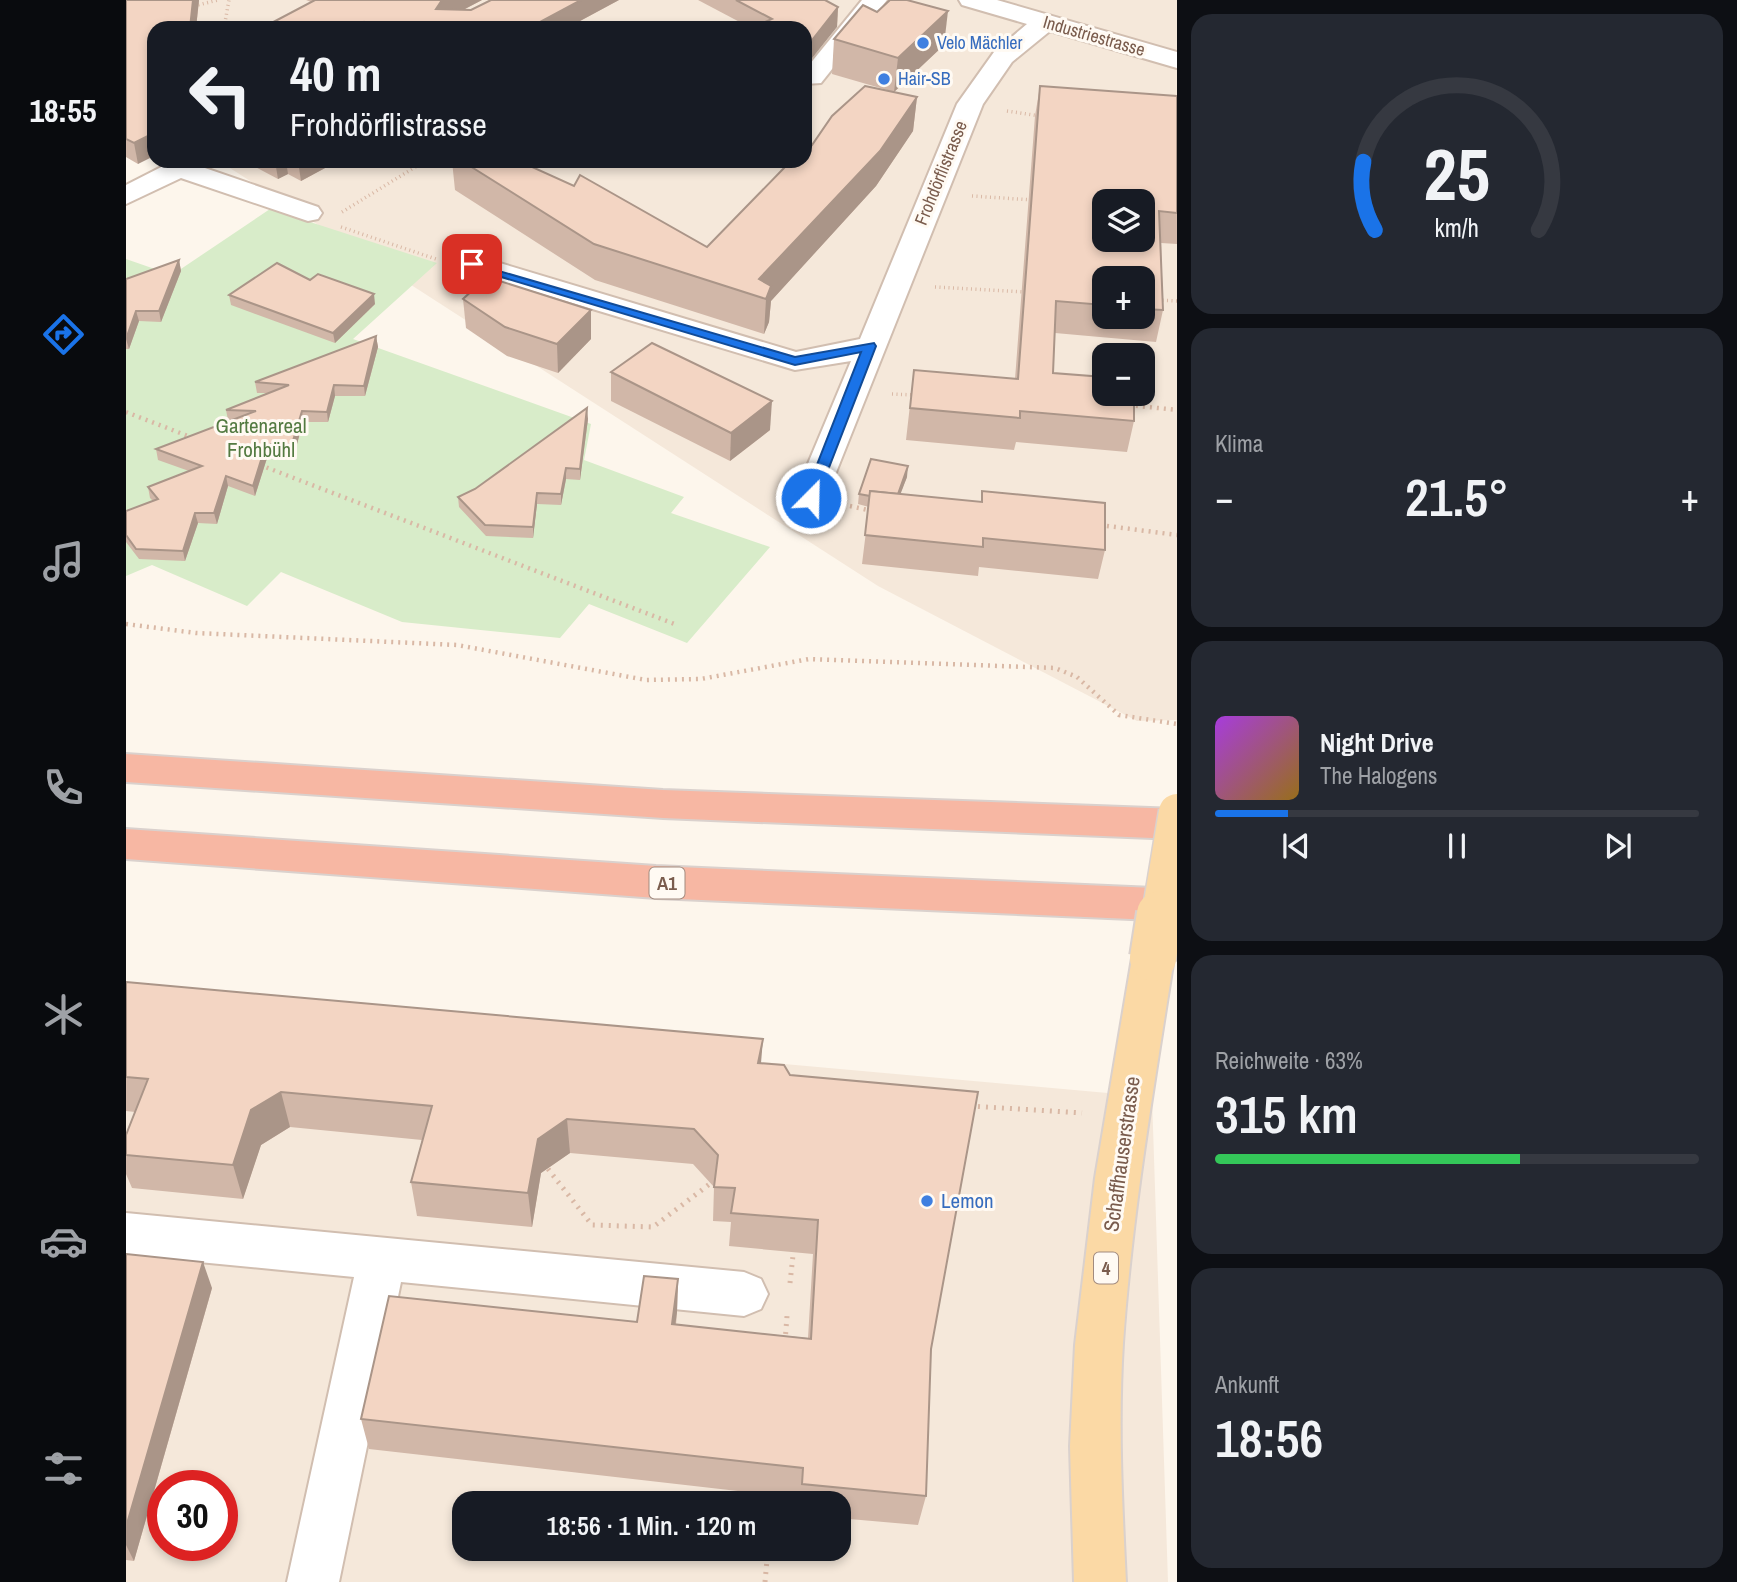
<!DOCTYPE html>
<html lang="de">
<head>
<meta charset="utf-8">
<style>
	body { margin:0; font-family:"Archivo Narrow",sans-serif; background:#242831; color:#f1f3f6; height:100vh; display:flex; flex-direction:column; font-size:26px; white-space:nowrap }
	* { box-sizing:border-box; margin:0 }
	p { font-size:23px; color:#9ea1a6 }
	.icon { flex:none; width:38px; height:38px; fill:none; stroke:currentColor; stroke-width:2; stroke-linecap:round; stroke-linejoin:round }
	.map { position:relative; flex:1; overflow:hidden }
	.details { display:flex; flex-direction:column; gap:14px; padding:14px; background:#0d0f14; width:560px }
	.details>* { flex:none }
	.banner { position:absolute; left:21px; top:21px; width:665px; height:147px; border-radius:21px; box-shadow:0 4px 10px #0003; background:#171b24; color:#f1f3f6; overflow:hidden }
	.tools { position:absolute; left:966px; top:189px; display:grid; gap:14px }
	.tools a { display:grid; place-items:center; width:63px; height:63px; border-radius:14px; background:#171b24; box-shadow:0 4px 10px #0003; font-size:35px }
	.speed { position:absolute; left:21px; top:1470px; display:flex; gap:14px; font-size:35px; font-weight:700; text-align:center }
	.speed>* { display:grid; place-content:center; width:91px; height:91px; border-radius:50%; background:#171b24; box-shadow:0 4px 10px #0003; line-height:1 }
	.speed .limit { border:10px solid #d22; background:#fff; color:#111 }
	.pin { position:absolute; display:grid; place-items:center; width:60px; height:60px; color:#fff; margin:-30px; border-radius:14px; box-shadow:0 4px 10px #0006 }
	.me { position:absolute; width:77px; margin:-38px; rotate:23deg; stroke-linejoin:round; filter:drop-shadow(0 0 5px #0008) }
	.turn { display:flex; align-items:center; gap:24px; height:147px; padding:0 28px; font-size:32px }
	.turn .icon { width:91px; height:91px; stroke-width:2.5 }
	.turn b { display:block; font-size:49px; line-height:60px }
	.big { font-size:52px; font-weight:600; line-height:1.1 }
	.details .widget { flex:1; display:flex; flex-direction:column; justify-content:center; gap:10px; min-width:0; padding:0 24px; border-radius:21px; background:#242831 }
	.details .dial { align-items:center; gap:0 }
	.dial svg { height:182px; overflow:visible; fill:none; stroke:#363941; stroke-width:7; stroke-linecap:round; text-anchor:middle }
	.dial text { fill:#f1f3f6; stroke:none }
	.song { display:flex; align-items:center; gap:21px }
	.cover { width:84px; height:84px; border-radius:10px; background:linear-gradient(135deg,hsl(280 70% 55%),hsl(40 70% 35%)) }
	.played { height:7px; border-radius:4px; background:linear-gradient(90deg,#1a73e8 15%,#363941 15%) }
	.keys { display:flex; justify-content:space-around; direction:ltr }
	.heat { display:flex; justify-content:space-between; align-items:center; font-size:38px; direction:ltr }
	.charge { height:10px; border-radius:5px; background:linear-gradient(90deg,#34c759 63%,#363941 0) }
	.trip { position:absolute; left:326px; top:1491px; width:399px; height:70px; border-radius:21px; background:#171b24; box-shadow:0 4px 10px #0003; font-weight:600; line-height:70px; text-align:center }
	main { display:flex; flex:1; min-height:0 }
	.tab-bar { display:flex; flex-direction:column; width:126px; justify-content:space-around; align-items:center; background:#090b0e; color:#9ea1a6 }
	.tab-bar .icon { width:49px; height:49px }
	.tab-bar .on { color:#1a73e8 }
	.tab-bar b { font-size:32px; color:#f1f3f6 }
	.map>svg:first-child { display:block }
	.residential { fill:#f5e8da; fill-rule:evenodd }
	.green { fill:#d8ecc9 }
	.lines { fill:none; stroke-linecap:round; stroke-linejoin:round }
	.minor-casing { stroke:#d1beb0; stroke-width:4 }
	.major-casing { stroke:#dad1cd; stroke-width:4 }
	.highway-casing { stroke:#dad1cd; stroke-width:4 }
	.path-far2 { stroke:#d9b8a5; stroke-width:3.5; stroke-dasharray:1 3.5; stroke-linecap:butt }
	.path-far1 { stroke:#d9b8a5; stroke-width:4.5; stroke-dasharray:2 5; stroke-linecap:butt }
	.path { stroke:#d9b8a5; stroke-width:5; stroke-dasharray:2 6; stroke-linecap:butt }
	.minor { fill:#fff; fill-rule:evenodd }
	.major { fill:#fbd9a5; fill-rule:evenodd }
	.highway { fill:#f7b7a3; fill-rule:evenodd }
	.major-bridge-far1-casing { stroke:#dad1cd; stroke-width:39; stroke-linecap:butt }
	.major-bridge-casing { stroke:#dad1cd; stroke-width:50; stroke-linecap:butt }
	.major-bridge-far1 { stroke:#fbd9a5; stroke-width:36 }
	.major-bridge { stroke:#fbd9a5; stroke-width:46 }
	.wall { fill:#d1b7a8; fill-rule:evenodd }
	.shaded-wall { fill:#aa9588 }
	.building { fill:#f3d5c3; stroke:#aa9588; stroke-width:2; fill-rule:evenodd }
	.route { fill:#1a73e8; stroke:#114b97; stroke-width:2 }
	.shop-dot { fill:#3f7fe0; stroke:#fffaf3; stroke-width:2.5 }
	.labels { text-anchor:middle; stroke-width:6; stroke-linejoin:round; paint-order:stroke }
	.far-street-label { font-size:18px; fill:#7a5c4d; stroke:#fffaf3 }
	.far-shop-label { font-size:18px; fill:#366cbe; stroke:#fffaf3; text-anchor:start }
	.shield { fill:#fffaf3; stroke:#a28b7f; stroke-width:2 }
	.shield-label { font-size:19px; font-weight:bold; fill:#7a5c4d }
	.park-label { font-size:21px; fill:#537a41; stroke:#fffaf3 }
	.street-label { font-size:21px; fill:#7a5c4d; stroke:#fffaf3 }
	.shop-label { font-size:21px; fill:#366cbe; stroke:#fffaf3; text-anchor:start }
</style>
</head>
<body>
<main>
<nav class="tab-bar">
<b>18:55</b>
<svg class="icon on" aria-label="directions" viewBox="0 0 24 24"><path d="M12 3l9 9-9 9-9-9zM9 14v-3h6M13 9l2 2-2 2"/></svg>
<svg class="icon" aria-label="music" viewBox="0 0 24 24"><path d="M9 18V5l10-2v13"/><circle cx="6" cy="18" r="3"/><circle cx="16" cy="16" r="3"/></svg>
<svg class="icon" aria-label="phone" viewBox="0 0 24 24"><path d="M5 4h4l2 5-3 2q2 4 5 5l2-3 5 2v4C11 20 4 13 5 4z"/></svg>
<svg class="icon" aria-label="climate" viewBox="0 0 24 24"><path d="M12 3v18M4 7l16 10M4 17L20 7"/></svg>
<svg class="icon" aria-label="car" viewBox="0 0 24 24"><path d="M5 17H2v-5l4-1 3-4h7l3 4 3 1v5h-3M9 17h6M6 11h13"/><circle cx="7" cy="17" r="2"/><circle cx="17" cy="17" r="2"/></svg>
<svg class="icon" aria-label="filters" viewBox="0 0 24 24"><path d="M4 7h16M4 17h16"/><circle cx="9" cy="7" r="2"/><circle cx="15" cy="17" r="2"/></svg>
</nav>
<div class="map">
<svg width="1051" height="1582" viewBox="0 0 1051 1582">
	<rect width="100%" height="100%" fill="#fdf6ec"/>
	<g class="residential">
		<path d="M0,0H1051V720L1011,721L752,586L93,161H679V28H28ZM978,201H1017V240H978ZM978,278H1017V317H978ZM978,355H1017V394H978Z"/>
		<path d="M0,1005L1026,1097L1042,1582H0ZM37,1486H96V1545H37ZM338,1503H712V1549H338Z"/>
	</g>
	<path class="green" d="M144,209L311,263L227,339L465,424L458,460L558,497L545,513L644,547L561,643L463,604L434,638L276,622L155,572L121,606L26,565L0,576V259L46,275Z"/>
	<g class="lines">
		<g class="minor-casing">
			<g id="minor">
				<path d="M736,0H761L695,83L679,84V70Z"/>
				<path d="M833,0H871L1051,52V68L924,31L886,62L857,104L697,505L685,508L673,505L668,497L725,361L669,370L337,270L332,264L337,258L347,255L357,258L670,352L734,339L831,104L868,52L901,24L836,5Z"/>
				<path d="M47,161H82L76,167L192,207L196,213L192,219L182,221L55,178L0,204V185Z"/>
				<path d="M0,1213L618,1272L635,1279L642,1294L635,1309L618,1316L275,1282L213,1582H161L228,1277L0,1255Z"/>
			</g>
		</g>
		<g class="major-casing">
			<path id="major" d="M1027,941L1042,946L1048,958C1028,1086 1006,1214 997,1343C992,1423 996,1502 1000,1582H948L944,1446L949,1345L969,1178L1006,958L1012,946Z"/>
		</g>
		<g class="highway-casing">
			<g id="highway">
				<path d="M0,754L537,790L1051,809V839L537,818L0,782Z"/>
				<path d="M0,829L530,866L1051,889V921L530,898L0,859Z"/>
			</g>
		</g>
		<g class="path-far2">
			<path d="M68,6L92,0"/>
			<path d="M98,28L103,0"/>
			<path d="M814,39L842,47"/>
			<path d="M881,111L914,116"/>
			<path d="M397,161L406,167"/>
			<path d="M846,196L907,200"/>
			<path d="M216,212L299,161"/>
			<path d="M215,227L310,259"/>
			<path d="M809,287L901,292"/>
			<path d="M1032,300L1051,301"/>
			<path d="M766,394L789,395"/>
		</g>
		<g class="path-far1">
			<path d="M1003,405L1051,410"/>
			<path d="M0,412L67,438"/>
			<path d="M134,465L551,625"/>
			<path d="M724,506L746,511"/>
			<path d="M974,525L1051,535"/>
			<path d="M0,624L70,633L331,645L520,680L575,679L683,659L929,668L951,677L993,715L1051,724"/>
		</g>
		<g class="path">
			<path d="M844,1106L956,1113"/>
			<path d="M422,1169L466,1225L527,1227L585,1183"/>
			<path d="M664,1283L668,1246"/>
			<path d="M659,1342L661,1316"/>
			<path d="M645,1503L646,1490"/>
			<path d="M639,1582L642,1549"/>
		</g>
		<use href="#minor" class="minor"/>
		<use href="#major" class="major"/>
		<use href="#highway" class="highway"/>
		<g class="major-bridge-far1-casing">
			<path id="major-bridge-far1" d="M1034,915L1051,812"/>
		</g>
		<g class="major-bridge-casing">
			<path id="major-bridge" d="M1027,958L1034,914"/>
		</g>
		<use href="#major-bridge-far1" class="major-bridge-far1"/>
		<use href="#major-bridge" class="major-bridge"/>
	</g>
	<g class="wall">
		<path d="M0,0H73L70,28L12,164L0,157Z"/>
		<path d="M180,0H356L337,10H345L493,0L441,28H136L185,2Z"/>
		<path d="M572,0H699L712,7L711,27L625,28Z"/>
		<path d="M708,39L818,45L768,92L706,74Z"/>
		<path d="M914,86L1051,96V244L1035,243L1037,310L1030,342L929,333L927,373L1008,421L1001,452L890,442L888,450L780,440L788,370L889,379L909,116ZM978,278H1017V317H978Z"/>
		<path d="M791,97L787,131L750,186L645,301L643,322L638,334L469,280L329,190L326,161H393L581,247L686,145Z"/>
		<path d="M118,161H212L175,181L162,174L152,179Z"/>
		<path d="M53,260L55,271L35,322L13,321L3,349H0V279Z"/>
		<path d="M184,280L249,304L209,343L105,305L103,295Z"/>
		<path d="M337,299L465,310V339L432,373L381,356L340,328Z"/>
		<path d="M250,336L252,347L239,396H209L202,422H177L168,455H142L129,496L102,486L91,524L72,523L59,561L13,559L0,542V511L27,501L24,498L22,487L63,471L32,460L30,449L105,420H102L100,410L141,393H131L129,382Z"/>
		<path d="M485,372L644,430L604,461L485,401Z"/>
		<path d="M462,419L454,480L440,479L435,505L411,504L407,538L360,536L333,507L332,497L349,489Z"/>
		<path d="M781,477L774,494L855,502L856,491L979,550L972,579L853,567L852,576L736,564L743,507L732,504L733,494Z"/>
		<path d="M0,982L635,1064L805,1349L800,1496L792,1525L712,1518V1503H672L673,1498L243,1449L235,1419L511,1322L552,1279L551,1312L550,1325L682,1338L687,1254L603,1246L605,1222L587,1221L588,1187L567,1164L444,1153L415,1173L406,1227L291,1216L285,1182L296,1140L164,1127L135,1145L117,1199L6,1188L0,1174V1135L9,1112L0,1111Z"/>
		<path d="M0,1254L86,1288L8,1561L0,1560Z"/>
	</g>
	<g class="shaded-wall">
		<path d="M67,0H73L70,28H64Z"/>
		<path d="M316,0H356L316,21L310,9Z"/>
		<path d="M455,0H493L441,28H403Z"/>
		<path d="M712,7L711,27L679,67V49Z"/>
		<path d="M822,11L818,45L768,92L772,58Z"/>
		<path d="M238,22L239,28H228Z"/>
		<path d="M791,97L787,131L750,186L645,301L643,322L638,334L640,299L633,279Z"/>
		<path d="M28,133V156L12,164L8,143Z"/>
		<path d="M149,161H160L162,174L152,179Z"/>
		<path d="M172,161H212L175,181Z"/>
		<path d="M436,161H447L436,165Z"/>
		<path d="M53,260L55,271L35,322L33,311Z"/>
		<path d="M248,294L249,304L209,343L207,333Z"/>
		<path d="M465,310V339L432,373L431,344Z"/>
		<path d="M10,311L13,321L3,349L0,339Z"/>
		<path d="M250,336L252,347L239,396L238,386Z"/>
		<path d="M208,385L209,396L202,422L201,412Z"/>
		<path d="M646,401L644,430L604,461L605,433Z"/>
		<path d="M461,408L462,419L454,480V469Z"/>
		<path d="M176,411L177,422L168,455L166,444Z"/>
		<path d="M140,444L142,455L129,496L127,486Z"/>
		<path d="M782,466L781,477L768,511L769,501Z"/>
		<path d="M440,468V479L435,505V494Z"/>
		<path d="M100,476L102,486L91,524L88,513Z"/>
		<path d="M411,493V504L407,538V527Z"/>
		<path d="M69,513L72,523L59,561L57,551Z"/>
		<path d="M637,1039L634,1075L632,1063Z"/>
		<path d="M155,1092L164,1127L135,1145L117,1199L107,1165L125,1110Z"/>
		<path d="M441,1119L444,1153L415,1173L406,1227L402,1193L412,1139Z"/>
		<path d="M77,1262L86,1288L8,1561L0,1545V1527Z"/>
		<path d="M552,1279L551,1312L545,1356L546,1324Z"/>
	</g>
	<g class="building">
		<path d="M0,0H67L64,28H28V133L8,143L0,139Z"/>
		<path d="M189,0H316L310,9L345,10L365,0H455L403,28H247L238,22L228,28H136Z"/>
		<path d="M610,0H699L712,7L679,49V28H625L646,19Z"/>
		<path d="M764,0H781L822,11L772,58L708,39L737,5L751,12Z"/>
		<path d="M739,86L791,97L754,151L633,279L645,286L640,299L468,244L336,161H393L448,186L454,175L581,247L658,168L664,161H679V143L686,145L706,116Z"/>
		<path d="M914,86L1051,96V213L1033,211L1037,310L1017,309V278H978V305L930,301L927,373L978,377V394H1008V421L894,411V418L784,408L788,370L892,379ZM978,201H1017V240H978Z"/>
		<path d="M53,260L33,311H10L0,339V279Z"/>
		<path d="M151,263L184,280L192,274L248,294L207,333L103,295Z"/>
		<path d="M361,277L465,310L431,344L379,327L337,299Z"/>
		<path d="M250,336L238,386L208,385L201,412L176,411L166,444H140L127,486L100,476L88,513H69L57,551L10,549L0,535V511L32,499L22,487L76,466L30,449L130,411L100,410L163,385L129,382Z"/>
		<path d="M526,343L646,401L605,433L485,372Z"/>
		<path d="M461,408L454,469L440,468L435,494L411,493L407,527L359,525L332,497L349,489Z"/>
		<path d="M745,459L782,466L772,494L744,491V496L733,494Z"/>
		<path d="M744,491L856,502V491L979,503V550L857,538V547L739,535Z"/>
		<path d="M0,982L637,1039L632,1063L658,1065L664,1075L852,1092L805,1349L800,1496L676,1484L677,1468L235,1419L263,1296L511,1322L518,1276L552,1279L546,1324L685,1339L692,1220L605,1213L609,1188L588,1187L592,1155L568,1129L441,1119L412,1139L402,1193L285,1182L306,1106L155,1092L125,1110L107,1165L0,1155V1135L22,1079L0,1077Z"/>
		<path d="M0,1254L77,1262L0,1527Z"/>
	</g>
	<path class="route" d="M342,262L669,357L748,343L750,346L690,501H680L678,498L735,352L669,365L342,267Z"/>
	<g class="shop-dot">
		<circle cx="797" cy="43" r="7"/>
		<circle cx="758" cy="79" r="7"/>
		<circle cx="801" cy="1201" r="7"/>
	</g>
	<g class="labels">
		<g class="far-street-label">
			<text transform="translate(968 36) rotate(16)" y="6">Industriestrasse</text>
			<text transform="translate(815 173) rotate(-68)" y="6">Frohdörflistrasse</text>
		</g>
		<g class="far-shop-label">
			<text x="811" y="49">Velo Mächler</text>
			<text x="772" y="85">Hair-SB</text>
		</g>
		<g class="shield">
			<rect x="523.5" y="867.5" width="35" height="31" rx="5"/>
			<rect x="968" y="1252.5" width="24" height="31" rx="5"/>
		</g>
		<g class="shield-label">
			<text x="541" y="890">A1</text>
			<text x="980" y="1275">4</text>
		</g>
		<g class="park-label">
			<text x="135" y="433">Gartenareal<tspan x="135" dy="24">Frohbühl</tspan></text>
		</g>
		<g class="street-label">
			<text transform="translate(996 1154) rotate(-82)" y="7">Schaffhauserstrasse</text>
		</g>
		<g class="shop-label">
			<text x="815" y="1208">Lemon</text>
		</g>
	</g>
</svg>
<div class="tools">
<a><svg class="icon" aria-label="layers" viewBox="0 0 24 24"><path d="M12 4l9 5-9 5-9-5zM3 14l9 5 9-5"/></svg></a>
<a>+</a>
<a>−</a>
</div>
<div class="speed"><div class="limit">30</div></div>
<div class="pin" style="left:346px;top:264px;background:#d93025"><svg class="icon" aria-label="arrive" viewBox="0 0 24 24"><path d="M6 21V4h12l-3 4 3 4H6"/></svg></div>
<svg class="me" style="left:685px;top:498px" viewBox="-20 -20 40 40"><circle r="17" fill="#1a73e8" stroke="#fff" stroke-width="3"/><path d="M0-11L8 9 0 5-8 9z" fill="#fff"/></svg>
<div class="trip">18:56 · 1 Min. · 120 m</div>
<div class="banner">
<div class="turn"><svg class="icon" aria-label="left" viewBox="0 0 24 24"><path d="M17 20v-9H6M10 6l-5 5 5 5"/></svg><div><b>40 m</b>Frohdörflistrasse</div></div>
</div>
</div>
<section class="details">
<div class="widget dial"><svg viewBox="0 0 100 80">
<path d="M14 69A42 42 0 1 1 86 69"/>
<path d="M14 69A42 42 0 0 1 9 39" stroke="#1a73e8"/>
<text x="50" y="56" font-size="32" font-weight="700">25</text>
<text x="50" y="72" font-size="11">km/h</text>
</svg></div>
<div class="widget"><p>Klima</p>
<div class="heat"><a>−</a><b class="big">21.5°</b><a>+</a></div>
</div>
<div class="widget">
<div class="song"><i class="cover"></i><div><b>Night Drive</b><p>The Halogens</p></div></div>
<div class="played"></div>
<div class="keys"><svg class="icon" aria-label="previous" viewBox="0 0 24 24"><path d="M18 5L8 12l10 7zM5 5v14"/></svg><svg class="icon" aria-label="pause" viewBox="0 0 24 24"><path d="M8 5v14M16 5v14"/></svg><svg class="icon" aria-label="next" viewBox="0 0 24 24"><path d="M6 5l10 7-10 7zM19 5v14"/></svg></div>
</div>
<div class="widget"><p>Reichweite · 63%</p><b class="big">315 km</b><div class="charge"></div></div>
<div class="widget"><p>Ankunft</p><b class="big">18:56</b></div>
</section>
</main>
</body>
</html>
